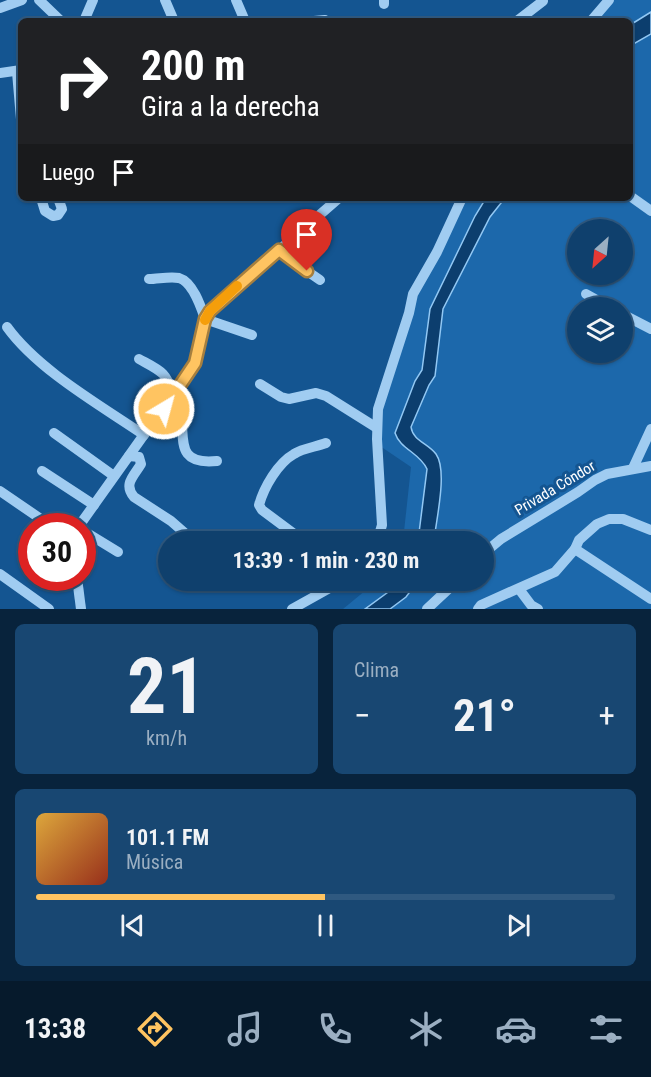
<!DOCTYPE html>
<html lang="es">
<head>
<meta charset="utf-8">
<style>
	body { margin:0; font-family:"Roboto Condensed",sans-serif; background:#184772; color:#f1f3f6; height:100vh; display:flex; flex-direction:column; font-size:22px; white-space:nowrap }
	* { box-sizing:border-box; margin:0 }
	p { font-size:20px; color:#9bafc2 }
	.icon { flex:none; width:33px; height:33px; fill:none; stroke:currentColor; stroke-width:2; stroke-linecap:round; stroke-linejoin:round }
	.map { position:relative; height:609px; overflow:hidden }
	.panel { display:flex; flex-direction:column; gap:15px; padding:15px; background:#08233c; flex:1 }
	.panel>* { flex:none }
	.guide { position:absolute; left:18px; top:18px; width:615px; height:183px; border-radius:9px; box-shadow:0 2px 4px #0004,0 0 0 2px #2f5980; background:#202124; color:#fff; overflow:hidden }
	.needle { width:39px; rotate:207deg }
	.fabs { position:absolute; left:567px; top:219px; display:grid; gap:12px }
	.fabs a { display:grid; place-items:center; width:66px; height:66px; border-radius:50%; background:#0f406d; box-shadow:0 2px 4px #0004,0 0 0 2px #2f5980; font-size:30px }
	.speed { position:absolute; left:18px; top:513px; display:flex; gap:12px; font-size:30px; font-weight:700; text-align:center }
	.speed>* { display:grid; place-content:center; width:78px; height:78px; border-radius:50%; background:#0f406d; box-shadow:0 2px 4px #0004,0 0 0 2px #2f5980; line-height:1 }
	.speed .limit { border:9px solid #d22; background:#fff; color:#111 }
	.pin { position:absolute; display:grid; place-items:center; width:51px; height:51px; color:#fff; margin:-62px -26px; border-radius:50% 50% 50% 0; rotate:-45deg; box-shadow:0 0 6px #0007 }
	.pin .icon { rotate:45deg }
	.me { position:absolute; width:66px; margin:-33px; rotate:37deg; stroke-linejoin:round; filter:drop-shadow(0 0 4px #0008) }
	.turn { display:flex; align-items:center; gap:21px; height:126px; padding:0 24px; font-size:27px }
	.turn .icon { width:78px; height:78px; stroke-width:2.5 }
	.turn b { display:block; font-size:42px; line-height:51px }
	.then { display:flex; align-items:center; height:57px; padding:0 24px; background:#0003; gap:12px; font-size:22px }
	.big { font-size:45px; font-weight:700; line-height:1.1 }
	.panel .tile { flex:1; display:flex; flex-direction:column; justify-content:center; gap:9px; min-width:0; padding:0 21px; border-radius:9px; background:#184772 }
	.panel .dial { align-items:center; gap:0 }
	.dial b { font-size:78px; line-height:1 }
	.song { display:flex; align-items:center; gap:18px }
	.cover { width:72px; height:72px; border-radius:9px; background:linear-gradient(135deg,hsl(40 70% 55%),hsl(10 70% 35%)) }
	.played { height:6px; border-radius:3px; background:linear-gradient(90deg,#ffc461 50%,#2f5980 50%) }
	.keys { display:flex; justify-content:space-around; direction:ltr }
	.heat { display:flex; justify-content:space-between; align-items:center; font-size:33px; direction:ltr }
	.panel .tiles { flex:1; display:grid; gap:15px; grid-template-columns:1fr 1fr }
	.tile:last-child { grid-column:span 2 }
	.trip { position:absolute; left:158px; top:531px; width:336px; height:60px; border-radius:30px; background:#0f406d; box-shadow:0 2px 4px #0004,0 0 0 2px #2f5980; font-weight:700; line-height:60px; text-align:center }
	.tab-bar { display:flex; height:96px; justify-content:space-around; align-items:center; background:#061a2c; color:#9bafc2 }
	.tab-bar .icon { width:42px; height:42px }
	.tab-bar .current { color:#ffc461 }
	.tab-bar b { font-size:27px; color:#f1f3f6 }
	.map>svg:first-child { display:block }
	.green { fill:#1c68ab; fill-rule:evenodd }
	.water { fill:#0c3e6e; stroke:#92c8f4; stroke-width:1.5 }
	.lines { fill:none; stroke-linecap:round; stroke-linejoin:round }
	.minor { stroke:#a0ccf1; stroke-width:10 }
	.route-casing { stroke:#a67f3f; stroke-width:15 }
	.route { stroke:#ffc461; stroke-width:10 }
	.slow { stroke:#f59e0b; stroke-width:10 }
	.labels { text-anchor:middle; stroke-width:6; stroke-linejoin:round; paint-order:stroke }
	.street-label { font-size:15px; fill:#fff; stroke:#145591 }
</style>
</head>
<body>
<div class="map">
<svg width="651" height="609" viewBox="0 0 651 609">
	<rect width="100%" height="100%" fill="#145591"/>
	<path class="green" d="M609,0H651V609H343L377,581L483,580V542L403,541L411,467L377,444V428L409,313L462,198H630V21H591ZM578,230H622V274H578ZM578,308H622V352H578Z"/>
	<g class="water">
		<path d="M651,12V34L630,46V25Z"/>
		<path d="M486,198H505L490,217L443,309L435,376L429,385L411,427C413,441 428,443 436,454C448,471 436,520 434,541H418L427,469C420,453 400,449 395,433L415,381L422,370L430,309L475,216Z"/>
		<path d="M400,581H418L406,597L390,609H365L395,587Z"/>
	</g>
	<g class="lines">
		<g class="minor">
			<path d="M39,0L61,21"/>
			<path d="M165,0L174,21"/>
			<path d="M236,0L245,21"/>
			<path d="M384,0V4"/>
			<path d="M0,8L22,0"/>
			<path d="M84,21L93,0"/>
			<path d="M314,21L325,20"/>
			<path d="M517,21L543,1"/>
			<path d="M591,21L609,0"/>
			<path d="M17,72L21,119"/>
			<path d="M0,73L21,70"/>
			<path d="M630,196L651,211"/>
			<path d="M41,198L45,211L53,216L58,215L62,209L58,198"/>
			<path d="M278,251L320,280"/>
			<path d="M149,279C158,279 170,276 179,278C193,282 201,307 205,319L252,335"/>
			<path d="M586,294L611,308"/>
			<path d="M622,314L651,329"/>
			<path d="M7,327C38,370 100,405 144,435"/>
			<path d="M139,359C146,363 157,368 163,374C169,380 174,395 178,403C189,431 169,466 217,461"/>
			<path d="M260,384L281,397L289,399L316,393L326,396L377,428"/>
			<path d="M54,433L114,476"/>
			<path d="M129,456L139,457L141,464C134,476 123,484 134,497L171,521L195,542"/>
			<path d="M633,468L651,429"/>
			<path d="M42,471L94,505"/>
			<path d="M0,491L51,526"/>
			<path d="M79,526L195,363L205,319L209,311L339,198"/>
			<path d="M82,530L118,552"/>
			<path d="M305,542L262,510L259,505C264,487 278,463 294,454C303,448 316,447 326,443"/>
			<path d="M377,542L382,525L377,439L378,409L409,313L413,294L437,252L462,198"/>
			<path d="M575,549L651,599"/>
			<path d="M483,554L501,539L578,492L595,480L607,474L651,466"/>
			<path d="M0,574L49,609"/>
			<path d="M77,578L81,609"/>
			<path d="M519,589L531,605L538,609"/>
			<path d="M292,609L344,580"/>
			<path d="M427,609L458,580"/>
			<path d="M478,609L481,605L555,572L575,549L579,540L597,524L609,519H623L651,530"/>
		</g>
	</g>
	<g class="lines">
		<g class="route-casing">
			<path id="route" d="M164,409L195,363L205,319L210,311L279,250L307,271"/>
		</g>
		<use href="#route" class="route"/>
		<path class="slow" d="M205,320L210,311L237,286"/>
	</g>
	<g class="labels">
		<g class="street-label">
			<text transform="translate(555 488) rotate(-31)" y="5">Privada Cóndor</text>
		</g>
	</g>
</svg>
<div class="fabs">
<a><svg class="needle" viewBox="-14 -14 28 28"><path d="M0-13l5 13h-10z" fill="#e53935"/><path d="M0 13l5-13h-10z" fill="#9bafc2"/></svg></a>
<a><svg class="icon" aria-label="layers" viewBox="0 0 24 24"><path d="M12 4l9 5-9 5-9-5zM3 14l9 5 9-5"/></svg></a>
</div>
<div class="speed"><div class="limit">30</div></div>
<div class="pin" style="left:307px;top:271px;background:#d93025"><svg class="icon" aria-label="arrive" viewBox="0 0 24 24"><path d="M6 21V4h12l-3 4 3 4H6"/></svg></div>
<svg class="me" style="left:164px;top:409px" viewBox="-20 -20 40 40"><circle r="17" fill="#ffc461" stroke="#fff" stroke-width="3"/><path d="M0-11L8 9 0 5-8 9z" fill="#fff"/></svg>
<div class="trip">13:39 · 1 min · 230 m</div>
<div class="guide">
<div class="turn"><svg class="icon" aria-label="right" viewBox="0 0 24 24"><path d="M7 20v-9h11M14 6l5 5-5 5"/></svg><div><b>200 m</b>Gira a la derecha</div></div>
<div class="then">Luego<svg class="icon" aria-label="arrive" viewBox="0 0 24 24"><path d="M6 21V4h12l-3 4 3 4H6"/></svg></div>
</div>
</div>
<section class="panel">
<div class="tiles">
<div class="tile dial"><b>21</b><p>km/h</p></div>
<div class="tile"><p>Clima</p>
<div class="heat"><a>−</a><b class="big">21°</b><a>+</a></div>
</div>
<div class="tile">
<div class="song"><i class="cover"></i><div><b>101.1 FM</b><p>Música</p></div></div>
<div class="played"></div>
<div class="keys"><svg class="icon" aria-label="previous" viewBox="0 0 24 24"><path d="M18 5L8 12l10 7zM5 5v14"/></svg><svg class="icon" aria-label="pause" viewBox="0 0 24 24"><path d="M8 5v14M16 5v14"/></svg><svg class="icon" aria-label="next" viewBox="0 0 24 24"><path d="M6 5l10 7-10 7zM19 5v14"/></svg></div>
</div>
</div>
</section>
<nav class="tab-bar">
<b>13:38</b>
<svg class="icon current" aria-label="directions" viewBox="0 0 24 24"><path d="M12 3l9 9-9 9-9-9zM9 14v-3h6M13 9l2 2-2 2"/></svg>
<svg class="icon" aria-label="music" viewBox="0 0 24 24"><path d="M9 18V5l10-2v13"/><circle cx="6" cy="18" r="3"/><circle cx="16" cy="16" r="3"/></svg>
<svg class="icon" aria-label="phone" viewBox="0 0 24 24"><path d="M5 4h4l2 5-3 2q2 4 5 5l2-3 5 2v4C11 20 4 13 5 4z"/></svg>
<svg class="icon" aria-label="climate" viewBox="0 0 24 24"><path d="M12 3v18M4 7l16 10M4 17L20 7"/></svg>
<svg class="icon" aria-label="car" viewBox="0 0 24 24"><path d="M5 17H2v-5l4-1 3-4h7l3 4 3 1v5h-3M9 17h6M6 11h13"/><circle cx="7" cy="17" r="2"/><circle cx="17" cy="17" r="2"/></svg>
<svg class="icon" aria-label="filters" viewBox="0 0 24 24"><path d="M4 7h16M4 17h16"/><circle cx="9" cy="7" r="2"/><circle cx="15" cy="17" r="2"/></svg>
</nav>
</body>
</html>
